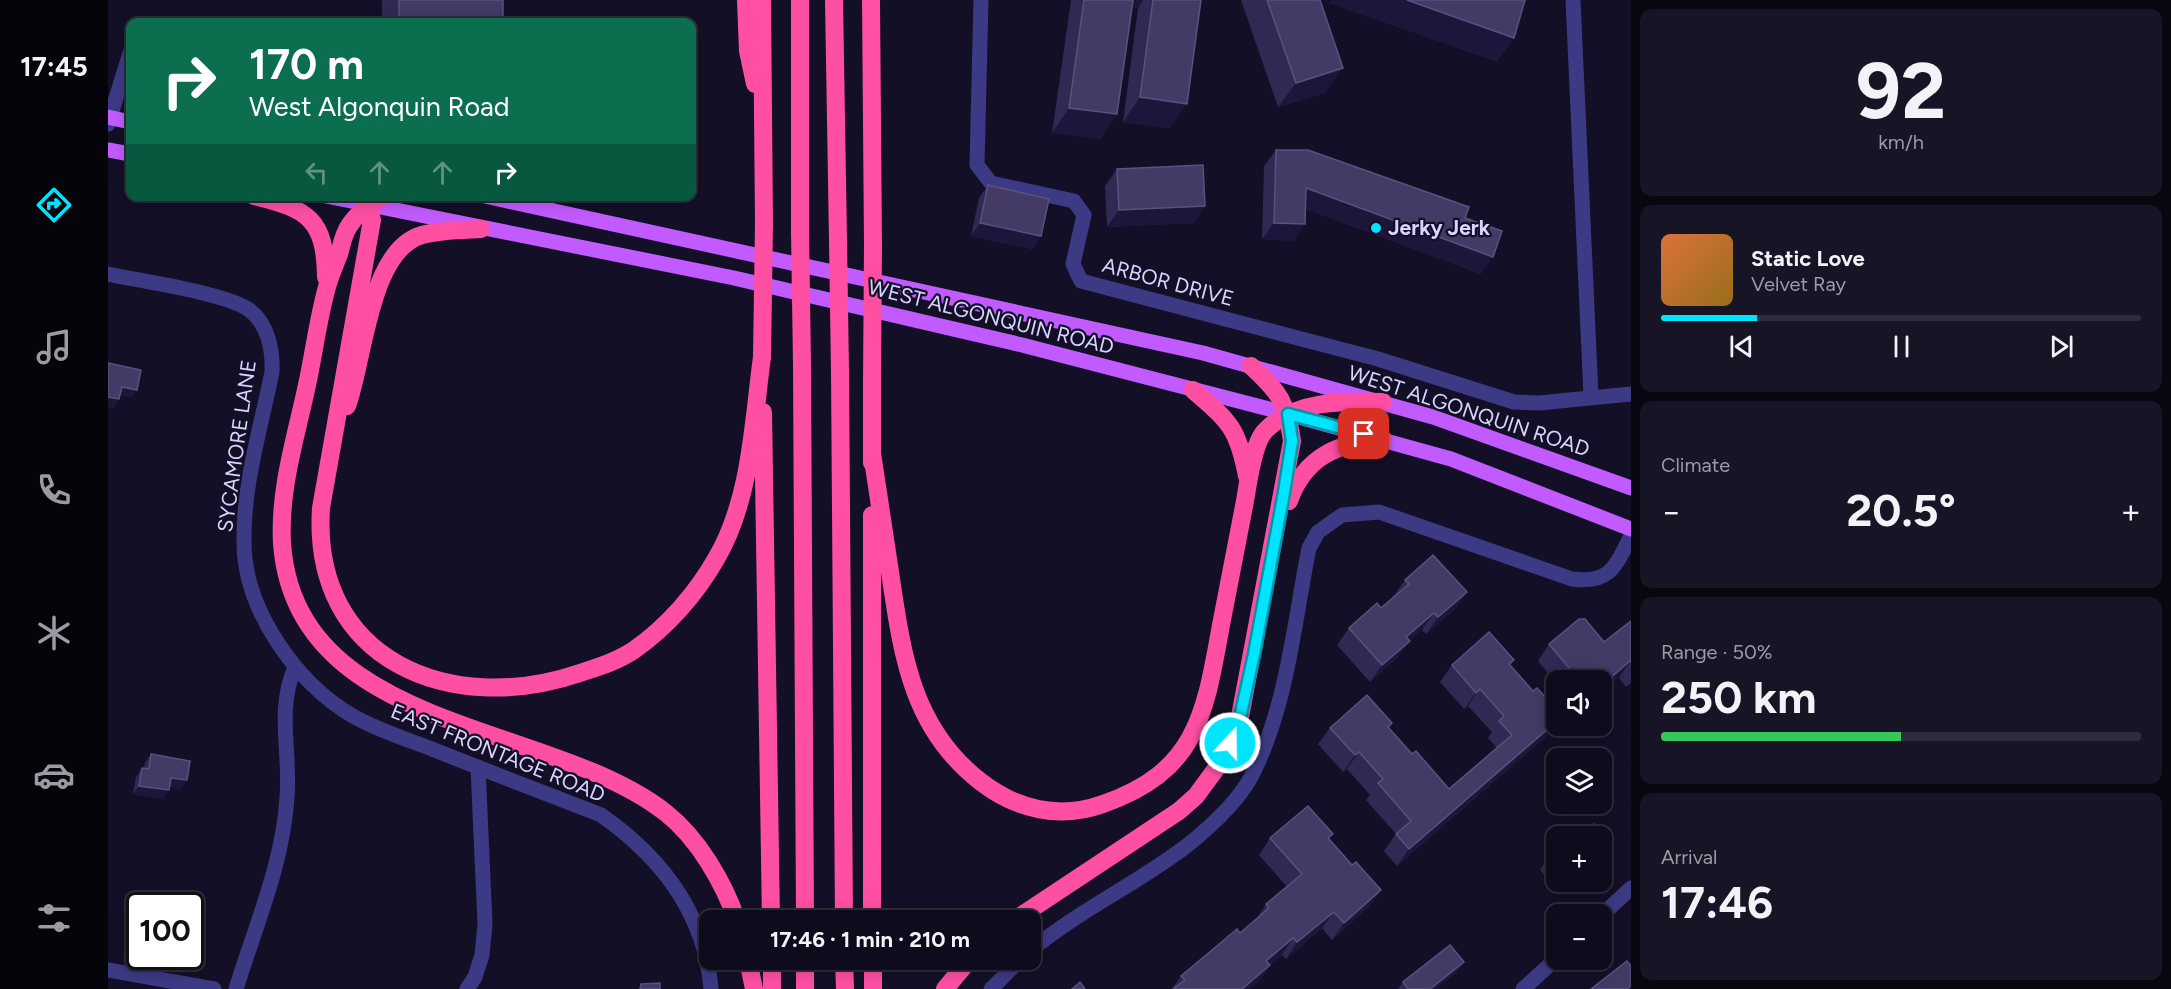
<!DOCTYPE html>
<html lang="en">
<head>
<meta charset="utf-8">
<style>
	body { margin:0; font-family:Figtree,sans-serif; background:#171425; color:#f1f3f6; height:100vh; display:flex; flex-direction:column; font-size:22px; white-space:nowrap }
	* { box-sizing:border-box; margin:0 }
	p { font-size:20px; color:#9b9ba3 }
	.icon { flex:none; width:33px; height:33px; fill:none; stroke:currentColor; stroke-width:2; stroke-linecap:round; stroke-linejoin:round }
	.map { position:relative; flex:1; overflow:hidden }
	.drawer { display:flex; flex-direction:column; gap:9px; padding:9px; background:#08060f; width:540px }
	.drawer>* { flex:none }
	.banner { position:absolute; left:18px; top:18px; width:570px; height:183px; border-radius:12px; box-shadow:0 3px 15px #0003,0 0 0 2px #2e2b3b; background:#0b6e4f; color:#fff; overflow:hidden }
	.tools { position:absolute; left:1438px; top:670px; display:grid; gap:12px }
	.tools a { display:grid; place-items:center; width:66px; height:66px; border-radius:12px; background:#0e0b1c; box-shadow:0 3px 15px #0003,0 0 0 2px #2e2b3b; font-size:30px }
	.speed { position:absolute; left:18px; top:892px; display:flex; gap:12px; font-size:30px; font-weight:700; text-align:center }
	.speed>* { display:grid; place-content:center; width:78px; height:78px; border-radius:50%; background:#0e0b1c; box-shadow:0 3px 15px #0003,0 0 0 2px #2e2b3b; line-height:1 }
	.speed .limit { border:3px solid #111; border-radius:9px; background:#fff; color:#111 }
	.pin { position:absolute; display:grid; place-items:center; width:51px; height:51px; color:#fff; margin:-26px; border-radius:12px; box-shadow:0 3px 9px #0006 }
	.me { position:absolute; width:66px; margin:-33px; rotate:21deg; stroke-linejoin:round; filter:drop-shadow(0 0 4px #0008) }
	.turn { display:flex; align-items:center; gap:21px; height:126px; padding:0 24px; font-size:27px }
	.turn .icon { width:78px; height:78px; stroke-width:2.5 }
	.turn b { display:block; font-size:42px; line-height:51px }
	.lanes { display:flex; align-items:center; height:57px; padding:0 24px; background:#0003; justify-content:center; gap:30px; direction:ltr }
	.lanes .off { opacity:.35 }
	.big { font-size:45px; font-weight:700; line-height:1.1 }
	.drawer .card { flex:1; display:flex; flex-direction:column; justify-content:center; gap:9px; min-width:0; padding:0 21px; border-radius:12px; background:#171425 }
	.drawer .dial { align-items:center; gap:0 }
	.dial b { font-size:78px; line-height:1 }
	.song { display:flex; align-items:center; gap:18px }
	.cover { width:72px; height:72px; border-radius:9px; background:linear-gradient(135deg,hsl(20 70% 55%),hsl(40 70% 35%)) }
	.played { height:6px; border-radius:3px; background:linear-gradient(90deg,#00e5ff 20%,#2e2b3b 20%) }
	.keys { display:flex; justify-content:space-around; direction:ltr }
	.heat { display:flex; justify-content:space-between; align-items:center; font-size:33px; direction:ltr }
	.charge { height:9px; border-radius:4px; background:linear-gradient(90deg,#34c759 50%,#2e2b3b 0) }
	.trip { position:absolute; left:591px; top:910px; width:342px; height:60px; border-radius:12px; background:#0e0b1c; box-shadow:0 3px 15px #0003,0 0 0 2px #2e2b3b; font-weight:700; line-height:60px; text-align:center }
	main { display:flex; flex:1; min-height:0 }
	.dock { display:flex; flex-direction:column; width:108px; justify-content:space-around; align-items:center; background:#06040b; color:#9b9ba3 }
	.dock .icon { width:42px; height:42px }
	.dock .current { color:#00e5ff }
	.dock b { font-size:27px; color:#f1f3f6 }
	.map>svg:first-child { display:block }
	.lines { fill:none; stroke-linecap:round; stroke-linejoin:round }
	.minor { stroke:#3d3a85; stroke-width:15 }
	.major { stroke:#c25bff; stroke-width:15 }
	.highway { stroke:#ff4fa3; stroke-width:18 }
	.highway-bridge { stroke:#ff4fa3; stroke-width:18 }
	.wall { fill:#312854 }
	.shaded-wall { fill:#1d163a }
	.building { fill:#433a66; stroke:#5a527e; stroke-width:1.5 }
	.route-casing { stroke:#0095a6; stroke-width:15 }
	.route { stroke:#00e5ff; stroke-width:10 }
	.poi-dot { fill:#00e5ff; stroke:#130f26; stroke-width:2 }
	.labels { text-anchor:middle; stroke-width:4.5; stroke-linejoin:round; paint-order:stroke }
	.poi-label { font-size:21px; font-weight:bold; fill:#d9d4ff; stroke:#130f26; text-anchor:start }
	.street-label { font-size:21px; fill:#d9d4ff; stroke:#130f26 }
</style>
</head>
<body>
<main>
<nav class="dock">
<b>17:45</b>
<svg class="icon current" aria-label="directions" viewBox="0 0 24 24"><path d="M12 3l9 9-9 9-9-9zM9 14v-3h6M13 9l2 2-2 2"/></svg>
<svg class="icon" aria-label="music" viewBox="0 0 24 24"><path d="M9 18V5l10-2v13"/><circle cx="6" cy="18" r="3"/><circle cx="16" cy="16" r="3"/></svg>
<svg class="icon" aria-label="phone" viewBox="0 0 24 24"><path d="M5 4h4l2 5-3 2q2 4 5 5l2-3 5 2v4C11 20 4 13 5 4z"/></svg>
<svg class="icon" aria-label="climate" viewBox="0 0 24 24"><path d="M12 3v18M4 7l16 10M4 17L20 7"/></svg>
<svg class="icon" aria-label="car" viewBox="0 0 24 24"><path d="M5 17H2v-5l4-1 3-4h7l3 4 3 1v5h-3M9 17h6M6 11h13"/><circle cx="7" cy="17" r="2"/><circle cx="17" cy="17" r="2"/></svg>
<svg class="icon" aria-label="filters" viewBox="0 0 24 24"><path d="M4 7h16M4 17h16"/><circle cx="9" cy="7" r="2"/><circle cx="15" cy="17" r="2"/></svg>
</nav>
<div class="map">
<svg width="1523" height="989" viewBox="0 0 1523 989">
	<rect width="100%" height="100%" fill="#130f26"/>
	<g class="lines">
		<g class="minor">
			<path d="M873,0L869,165L883,183L966,201L976,215L965,264L973,281L1270,359L1406,402L1431,403L1523,394"/>
			<path d="M1465,0L1483,396"/>
			<path d="M0,124L22,53"/>
			<path d="M0,274C32,281 116,293 140,309C160,323 165,350 164,372C153,427 135,485 136,542C136,609 188,683 245,716C269,730 298,739 324,749C381,772 437,793 493,815C553,857 597,914 603,989"/>
			<path d="M1494,915L1523,888"/>
			<path d="M922,951C971,910 1031,883 1081,844C1102,827 1130,801 1143,777C1179,708 1186,623 1201,548L1210,532L1234,515L1271,512L1464,579C1502,584 1507,567 1523,536"/>
			<path d="M0,970L106,989"/>
			<path d="M128,989C147,927 175,863 179,798C183,752 168,711 187,667"/>
			<path d="M359,989L367,977L374,955L377,924L370,767"/>
			<path d="M883,989L912,960"/>
			<path d="M1415,989L1449,958"/>
		</g>
		<g class="major">
			<path d="M0,117L22,122"/>
			<path d="M0,150L22,154"/>
			<path d="M218,196L626,278L914,345L1180,414L1343,459L1523,529"/>
			<path d="M377,196L1095,353L1325,417L1523,488"/>
		</g>
		<g class="highway">
			<path d="M638,0L640,51L647,84"/>
			<path d="M654,0L656,223"/>
			<path d="M692,0V231"/>
			<path d="M726,0L730,240"/>
			<path d="M763,0L765,246"/>
			<path d="M146,196C200,209 217,219 218,277"/>
			<path d="M257,196L264,220L213,508C203,661 343,717 472,673C490,667 510,661 526,650C559,627 588,594 608,559C643,500 645,423 654,357"/>
			<path d="M275,196C263,205 249,213 241,226C235,235 234,244 231,254C227,265 222,276 219,287C210,319 206,353 199,385C188,437 171,489 174,543C187,733 442,721 558,813C590,838 616,883 629,921"/>
			<path d="M694,364L697,921"/>
			<path d="M732,372L736,921"/>
			<path d="M1085,390C1121,421 1130,428 1139,476"/>
			<path d="M239,406C256,360 261,250 314,235C333,230 354,230 373,229"/>
			<path d="M655,412L663,921"/>
			<path d="M764,453C770,493 776,532 782,572C794,653 803,728 873,782C908,809 951,820 995,804C1090,771 1097,713 1113,625C1121,583 1129,542 1137,501C1140,484 1145,443 1157,431C1187,400 1234,401 1275,402"/>
			<path d="M764,463V381"/>
			<path d="M1181,501C1197,456 1230,443 1275,439"/>
			<path d="M764,921V515"/>
			<path d="M905,921L1071,811L1088,796L1113,762L1131,722L1184,441C1178,401 1172,393 1143,366"/>
			<path d="M640,960L646,989"/>
			<path d="M664,960V989"/>
			<path d="M697,960V989"/>
			<path d="M736,960L737,989"/>
			<path d="M765,960V989"/>
			<path d="M837,989L861,960"/>
		</g>
		<g class="highway-bridge">
			<path d="M692,231L694,364"/>
			<path d="M730,240L732,372"/>
			<path d="M654,357L656,223"/>
			<path d="M764,381L765,246"/>
		</g>
	</g>
	<g class="wall">
		<rect x="274" y="0" width="121" height="22"/>
		<path d="M963,0H1093L1062,128L1015,122L1030,8L1024,7L1009,114L992,139L944,133Z"/>
		<path d="M1133,0H1212L1217,93L1170,107Z"/>
		<path d="M1168,150L1357,218L1373,274L1198,209L1186,241L1154,239L1156,166Z"/>
		<path d="M1009,169L1097,206L1085,223L999,227L997,186Z"/>
		<path d="M880,185L933,236L924,249L863,236L871,198Z"/>
		<path d="M1297,580L1359,592L1347,609L1318,634L1314,630L1301,640L1290,657L1262,682L1229,645L1241,628L1273,608L1285,597Z"/>
		<path d="M1523,621V683L1518,687L1511,678L1494,681H1449V684L1430,661L1441,644L1496,642Z"/>
		<path d="M1406,660L1402,666L1442,733L1289,866L1276,851L1288,834L1258,800L1262,795L1239,769L1235,772L1210,744L1222,728L1284,723L1281,728L1304,754L1341,789L1389,748L1380,738L1384,732L1360,706L1356,709L1332,682L1344,665Z"/>
		<path d="M43,754L73,789L62,787L55,799L25,794L28,777L34,768H36L37,763Z"/>
		<path d="M1225,834L1221,839L1244,865L1273,890L1261,907L1224,940L1214,928L1178,959L1174,955L1162,965L1150,982L1142,989H1064L1073,976L1132,933L1147,921L1158,904L1179,887L1151,855L1162,838Z"/>
		<path d="M1449,853V882H1453L1446,887L1432,870L1438,861Z"/>
		<path d="M1350,971L1327,989H1290L1295,982Z"/>
	</g>
	<g class="shaded-wall">
		<path d="M1014,0H1035L1030,8L1010,5Z"/>
		<path d="M1223,0H1299L1406,38L1389,62L1220,3Z"/>
		<path d="M1235,68L1217,93L1170,107L1188,83Z"/>
		<path d="M1032,97L1079,104L1062,128L1015,122Z"/>
		<path d="M961,108L1009,114L992,139L944,133Z"/>
		<path d="M1198,188L1385,257L1373,274L1186,205Z"/>
		<path d="M1097,206L1085,223L999,227L1011,210Z"/>
		<path d="M872,223L933,236L924,249L863,236Z"/>
		<path d="M1166,223L1197,224L1186,241L1154,239Z"/>
		<path d="M14,387L29,390L23,398L8,395Z"/>
		<path d="M0,397L11,399L5,408L0,407Z"/>
		<path d="M1359,592L1347,609L1318,634L1330,617Z"/>
		<path d="M1326,613L1314,630L1286,654L1298,637Z"/>
		<path d="M1302,641L1290,657L1262,682L1274,665Z"/>
		<path d="M1522,661L1511,678L1494,692V685Z"/>
		<path d="M1372,689L1360,706L1356,709L1368,693Z"/>
		<path d="M1449,721V724L1442,733L1289,866L1301,849Z"/>
		<path d="M1251,752L1239,769L1235,772L1247,755Z"/>
		<path d="M63,778L79,780L73,789L57,787Z"/>
		<path d="M31,786L61,790L55,799L25,794Z"/>
		<path d="M1273,890L1261,907L1224,940L1236,923Z"/>
		<path d="M1226,912L1214,928L1178,959L1189,942Z"/>
		<path d="M1185,938L1174,955L1146,978L1158,961Z"/>
		<path d="M1356,962L1350,971L1327,989H1322Z"/>
		<path d="M1162,965L1150,982L1142,989H1134Z"/>
	</g>
	<g class="building">
		<rect x="291" y="0" width="104" height="22"/>
		<path d="M976,0H1025L1009,114L961,108Z"/>
		<path d="M1045,0H1093L1079,104L1032,97Z"/>
		<path d="M1159,0H1212L1235,68L1188,83Z"/>
		<path d="M1299,0H1417L1406,38Z"/>
		<path d="M1168,150H1200L1361,207L1357,218L1394,231L1385,257L1198,188L1197,224L1166,223Z"/>
		<path d="M1095,165L1097,206L1011,210L1009,169Z"/>
		<path d="M880,185L941,199L933,236L872,223Z"/>
		<path d="M0,363L33,370L29,390L14,387L11,399L0,397Z"/>
		<path d="M1325,555L1359,592L1330,617L1326,613L1298,637L1302,641L1274,665L1241,628L1269,603L1273,608L1301,584L1297,580Z"/>
		<path d="M1471,619H1477L1496,642L1523,621V662L1522,661L1494,685V681H1472L1441,644Z"/>
		<path d="M1381,632L1406,660L1401,664L1425,691L1429,688L1449,710V721L1301,849L1288,834L1303,821L1270,783L1275,779L1251,752L1247,755L1222,728L1259,695L1284,723L1280,727L1304,754L1308,751L1341,789L1404,735L1391,721L1396,716L1372,689L1368,693L1344,665Z"/>
		<path d="M43,754L82,761L79,780L63,778L61,790L31,786L34,768L41,769Z"/>
		<path d="M1200,806L1225,834L1220,838L1244,865L1248,862L1273,890L1236,923L1226,912L1189,942L1185,938L1158,961L1162,965L1134,989H1065L1077,980L1073,976L1129,929L1132,933L1161,908L1158,904L1194,874L1162,838Z"/>
		<path d="M1486,824L1499,842L1494,846V837H1470Z"/>
		<path d="M1449,853V875L1438,861Z"/>
		<path d="M1342,945L1356,962L1322,989H1300L1295,982Z"/>
		<path d="M1519,961L1523,966V986L1519,989H1483Z"/>
		<path d="M972,982L977,989H964Z"/>
		<path d="M552,983V989H532L533,984Z"/>
	</g>
	<g class="lines">
		<g class="route-casing">
			<path id="route" d="M1122,743L1131,722L1146,654L1176,492L1184,441L1180,414L1256,434"/>
		</g>
		<use href="#route" class="route"/>
	</g>
	<circle class="poi-dot" cx="1268" cy="228" r="6"/>
	<g class="labels">
		<g class="poi-label">
			<text x="1280" y="235">Jerky Jerk</text>
		</g>
		<g class="street-label">
			<text transform="translate(1060 282) rotate(15)" y="7">ARBOR DRIVE</text>
			<text transform="translate(883 317) rotate(14)" y="7">WEST ALGONQUIN ROAD</text>
			<text transform="translate(1361 411) rotate(18)" y="7">WEST ALGONQUIN ROAD</text>
			<text transform="translate(129 446) rotate(-82)" y="7">SYCAMORE LANE</text>
			<text transform="translate(390 753) rotate(22)" y="7">EAST FRONTAGE ROAD</text>
		</g>
	</g>
</svg>
<div class="tools">
<a><svg class="icon" aria-label="sound" viewBox="0 0 24 24"><path d="M4 9h4l5-4v14l-5-4H4zM17 9q2 3 0 6"/></svg></a>
<a><svg class="icon" aria-label="layers" viewBox="0 0 24 24"><path d="M12 4l9 5-9 5-9-5zM3 14l9 5 9-5"/></svg></a>
<a>+</a>
<a>−</a>
</div>
<div class="speed"><div class="limit">100</div></div>
<div class="pin" style="left:1256px;top:434px;background:#d93025"><svg class="icon" aria-label="arrive" viewBox="0 0 24 24"><path d="M6 21V4h12l-3 4 3 4H6"/></svg></div>
<svg class="me" style="left:1122px;top:743px" viewBox="-20 -20 40 40"><circle r="17" fill="#00e5ff" stroke="#fff" stroke-width="3"/><path d="M0-11L8 9 0 5-8 9z" fill="#fff"/></svg>
<div class="trip">17:46 · 1 min · 210 m</div>
<div class="banner">
<div class="turn"><svg class="icon" aria-label="right" viewBox="0 0 24 24"><path d="M7 20v-9h11M14 6l5 5-5 5"/></svg><div><b>170 m</b>West Algonquin Road</div></div>
<div class="lanes"><svg class="icon off" aria-label="left" viewBox="0 0 24 24"><path d="M17 20v-9H6M10 6l-5 5 5 5"/></svg><svg class="icon off" aria-label="ahead" viewBox="0 0 24 24"><path d="M12 20V5M6 11l6-6 6 6"/></svg><svg class="icon off" aria-label="ahead" viewBox="0 0 24 24"><path d="M12 20V5M6 11l6-6 6 6"/></svg><svg class="icon" aria-label="right" viewBox="0 0 24 24"><path d="M7 20v-9h11M14 6l5 5-5 5"/></svg></div>
</div>
</div>
<section class="drawer">
<div class="card dial"><b>92</b><p>km/h</p></div>
<div class="card">
<div class="song"><i class="cover"></i><div><b>Static Love</b><p>Velvet Ray</p></div></div>
<div class="played"></div>
<div class="keys"><svg class="icon" aria-label="previous" viewBox="0 0 24 24"><path d="M18 5L8 12l10 7zM5 5v14"/></svg><svg class="icon" aria-label="pause" viewBox="0 0 24 24"><path d="M8 5v14M16 5v14"/></svg><svg class="icon" aria-label="next" viewBox="0 0 24 24"><path d="M6 5l10 7-10 7zM19 5v14"/></svg></div>
</div>
<div class="card"><p>Climate</p>
<div class="heat"><a>−</a><b class="big">20.5°</b><a>+</a></div>
</div>
<div class="card"><p>Range · 50%</p><b class="big">250 km</b><div class="charge"></div></div>
<div class="card"><p>Arrival</p><b class="big">17:46</b></div>
</section>
</main>
</body>
</html>
